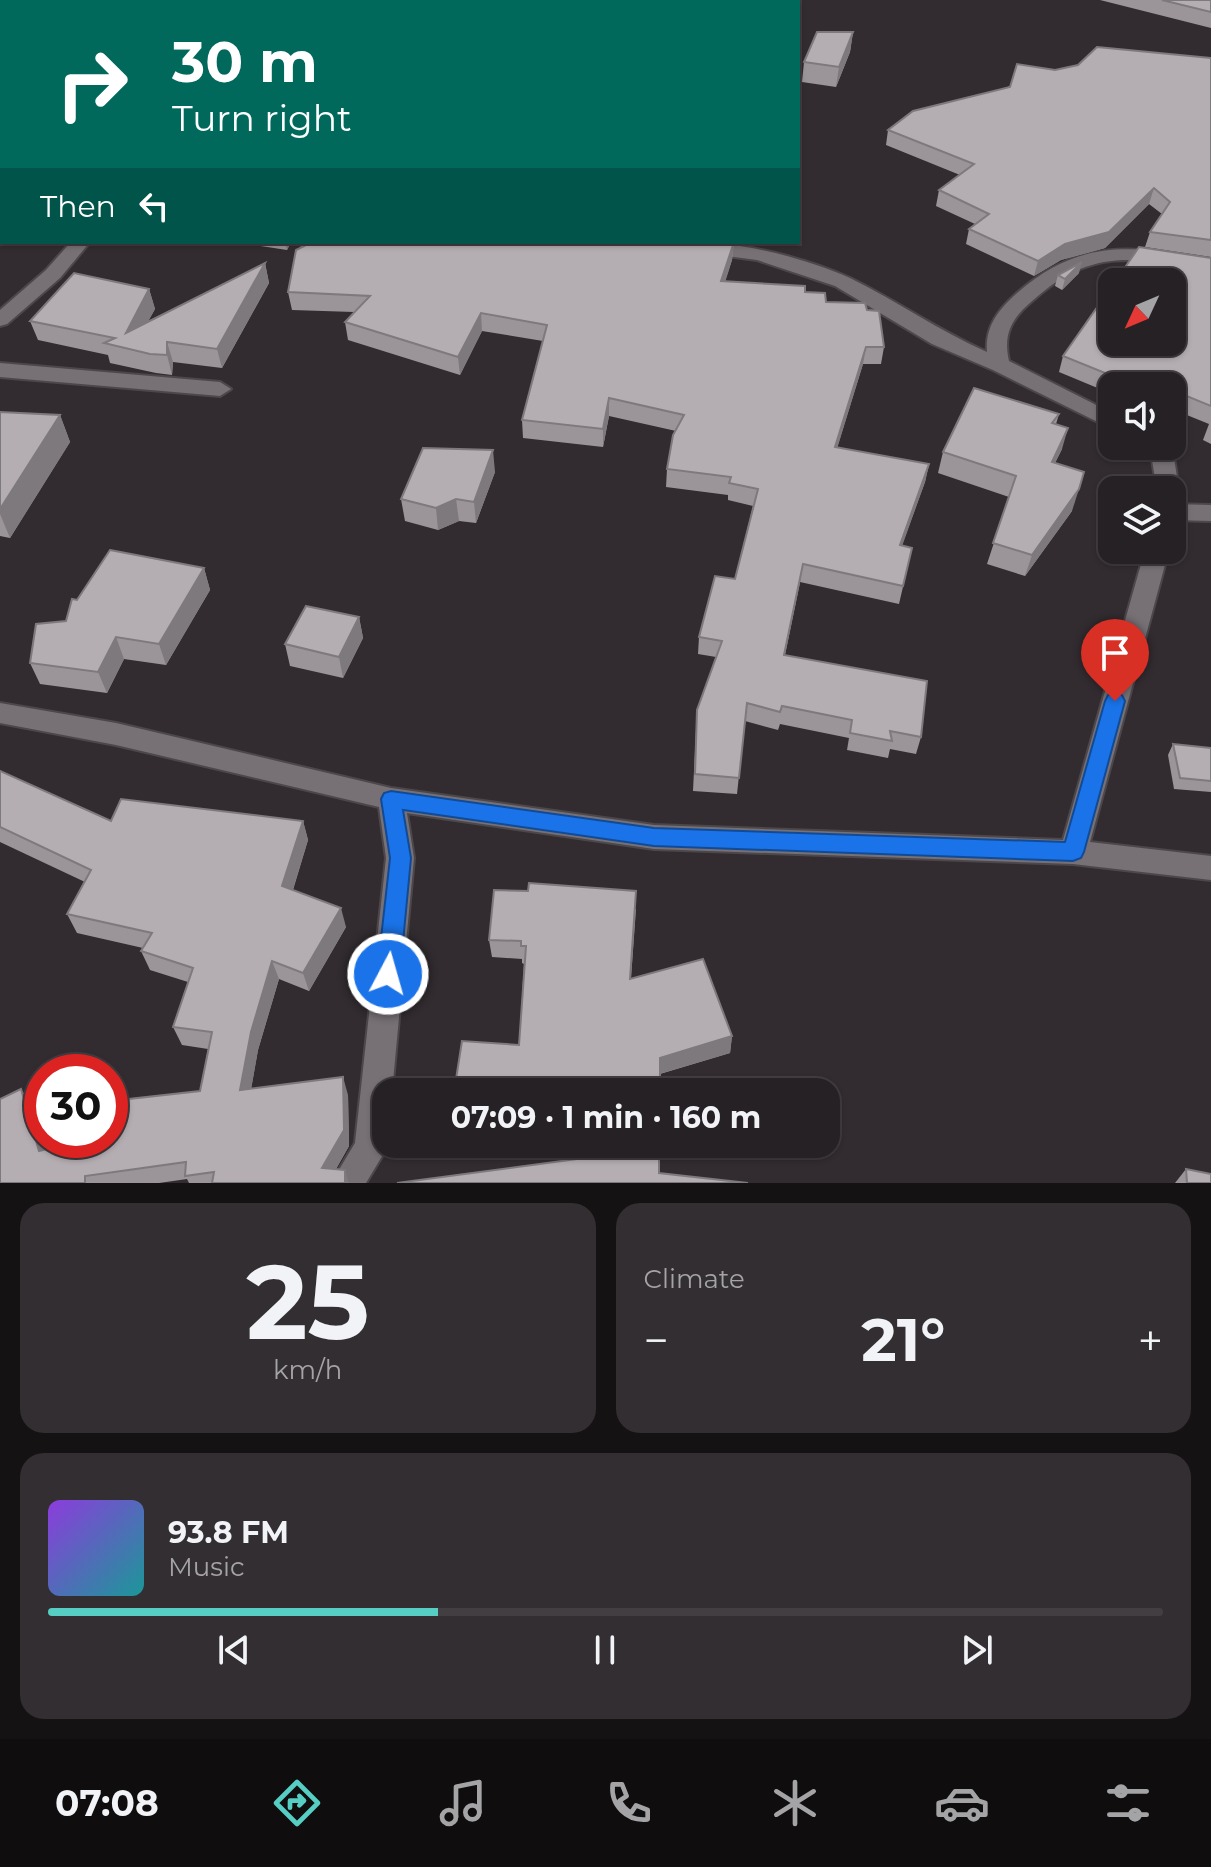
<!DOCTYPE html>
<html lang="en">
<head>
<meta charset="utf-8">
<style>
	body { margin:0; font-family:Montserrat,sans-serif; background:#322e31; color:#f1f3f6; height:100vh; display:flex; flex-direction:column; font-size:30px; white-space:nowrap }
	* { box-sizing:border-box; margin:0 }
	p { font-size:26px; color:#a4a3a6 }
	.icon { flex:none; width:44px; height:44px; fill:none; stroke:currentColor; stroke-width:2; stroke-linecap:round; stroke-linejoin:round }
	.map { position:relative; height:1183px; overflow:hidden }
	.side { display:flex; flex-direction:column; gap:20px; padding:20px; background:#151214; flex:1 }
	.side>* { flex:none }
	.hud { position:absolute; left:0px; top:0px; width:800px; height:244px; box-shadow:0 2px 6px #0004,0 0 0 2px #423e41; background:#00695c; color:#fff; overflow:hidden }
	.needle { width:52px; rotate:226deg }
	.controls { position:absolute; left:1098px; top:268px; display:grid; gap:16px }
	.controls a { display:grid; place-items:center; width:88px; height:88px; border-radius:16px; background:#262124; box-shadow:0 2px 6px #0004,0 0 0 2px #423e41; font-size:40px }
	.speed { position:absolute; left:24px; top:1054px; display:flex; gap:16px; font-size:40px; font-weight:700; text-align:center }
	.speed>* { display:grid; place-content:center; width:104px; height:104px; border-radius:50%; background:#262124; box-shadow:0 2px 6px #0004,0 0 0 2px #423e41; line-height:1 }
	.speed .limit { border:12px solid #d22; background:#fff; color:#111 }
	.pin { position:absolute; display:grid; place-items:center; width:68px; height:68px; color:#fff; margin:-82px -34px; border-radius:50% 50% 50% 0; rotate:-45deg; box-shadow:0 0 8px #0007 }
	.pin .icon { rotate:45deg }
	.me { position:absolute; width:88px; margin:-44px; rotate:6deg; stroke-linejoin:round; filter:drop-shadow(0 0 6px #0008) }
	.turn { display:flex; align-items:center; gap:28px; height:168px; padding:0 40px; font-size:36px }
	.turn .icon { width:104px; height:104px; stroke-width:2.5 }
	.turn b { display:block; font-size:56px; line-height:68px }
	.then { display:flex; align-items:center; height:76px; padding:0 40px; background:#0003; gap:16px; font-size:30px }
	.big { font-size:60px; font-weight:700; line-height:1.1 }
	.side .card { flex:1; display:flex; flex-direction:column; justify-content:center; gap:12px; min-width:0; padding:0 28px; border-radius:24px; background:#322e31 }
	.side .dial { align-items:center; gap:0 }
	.dial b { font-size:104px; line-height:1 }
	.song { display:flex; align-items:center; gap:24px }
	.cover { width:96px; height:96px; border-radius:12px; background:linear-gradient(135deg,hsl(270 70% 55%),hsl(180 70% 35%)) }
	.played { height:8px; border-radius:4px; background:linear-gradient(90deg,#56cec4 35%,#423e41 35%) }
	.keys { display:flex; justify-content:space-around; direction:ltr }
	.heat { display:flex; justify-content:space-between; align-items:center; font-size:44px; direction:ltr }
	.side .tiles { flex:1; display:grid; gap:20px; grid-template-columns:1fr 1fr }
	.card:last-child { grid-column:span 2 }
	.trip { position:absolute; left:372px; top:1078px; width:468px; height:80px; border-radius:24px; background:#262124; box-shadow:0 2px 6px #0004,0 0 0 2px #423e41; font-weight:700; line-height:80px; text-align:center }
	.tab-bar { display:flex; height:128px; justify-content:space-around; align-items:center; background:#0f0d0e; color:#a4a3a6 }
	.tab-bar .icon { width:56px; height:56px }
	.tab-bar .current { color:#56cec4 }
	.tab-bar b { font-size:36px; color:#f1f3f6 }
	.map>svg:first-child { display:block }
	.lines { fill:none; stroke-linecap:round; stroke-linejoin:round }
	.street-casing { stroke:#4c474a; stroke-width:4 }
	.street { fill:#777175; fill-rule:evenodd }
	.wall { fill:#9b9599 }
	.shaded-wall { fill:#7e797d }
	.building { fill:#b4adb2; stroke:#7e797d; stroke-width:2 }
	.route { fill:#1a73e8; stroke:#114b97; stroke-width:2 }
</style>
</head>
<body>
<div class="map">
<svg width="1211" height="1183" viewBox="0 0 1211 1183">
	<rect width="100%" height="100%" fill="#322c30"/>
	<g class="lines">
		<g class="street-casing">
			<g id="street">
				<path d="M267,0H283L265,2Z"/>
				<path d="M71,242H90L60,278L7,324L0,326V310L46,270Z"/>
				<path d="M694,242C742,242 805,258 850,278C897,301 939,331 987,352C985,327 998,310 1016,294C1079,238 1133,245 1211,260V272C1136,257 1092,246 1031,302C1011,319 1003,335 1009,361L1112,413V429L993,370L932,344L835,286L757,260L711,254Z"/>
				<path d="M0,363L220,382L231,389L220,396L0,377Z"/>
				<path d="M1142,446H1165L1174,458L1179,490L1176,496L1172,497V490H1157L1152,460Z"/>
				<path d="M1172,504L1211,505V521L1172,520Z"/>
				<path d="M1145,550H1169L1090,842L1211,856V880L1073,864L654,849L407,813L414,858L392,1092H386L387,1148L366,1183H331L355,1143L386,858L379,807L116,745L0,723V703L116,723L391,788L654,825L1063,840Z"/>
			</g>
		</g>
		<use href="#street" class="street"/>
	</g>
	<g class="wall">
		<rect x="353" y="0" width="101" height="2"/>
		<path d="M615,0H689L688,2H629Z"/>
		<path d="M1100,0H1211V28Z"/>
		<path d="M853,32L850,52L836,87L802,82L804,62Z"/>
		<path d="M1211,58V257L1145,247L1150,232L1162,214L1149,204L1105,248L1061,260L1034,276L966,244L969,229L975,224L936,206L939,190L960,175L886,145L888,130L1055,70Z"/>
		<path d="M233,242H291L287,250Z"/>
		<path d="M300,242H734L732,260L725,281L805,292L826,302L867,310L884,347L881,364H863L837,448L929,464L925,482L902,545L912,548L899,604L800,582L785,655L921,737L916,754L890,749L888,758L847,750L849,738L780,724L778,730L745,721L737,794L693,791L697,710L716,657L698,654L699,637L735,579L753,506L728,500V495L666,487L667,469L676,431L609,416L603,447L523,438L522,420L543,341L482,331L460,375L348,340L345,322L354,312L292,310L288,292L301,248Z"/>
		<path d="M1211,258V444L1203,440L1209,424L1172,409V386H1112V394L1059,372L1063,356Z"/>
		<path d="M265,263L269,283L222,368L173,362L172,375L156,373L110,363L108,355L38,340L30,321L149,289L155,309L148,321Z"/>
		<path d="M1079,273L1062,290L1055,286L1058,275Z"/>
		<path d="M0,412L60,415L70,442L10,538L0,536Z"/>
		<path d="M1059,414L1056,424L1062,449L1055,463L1072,511L1025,576L987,564L1009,497L938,473L943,452Z"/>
		<path d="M495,472L476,523L459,521L438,530L405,521L401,499Z"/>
		<path d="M204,568L210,590L166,665L124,659L107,693L40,684L30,663L66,621L77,600Z"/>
		<path d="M359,617L363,638L343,678L290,666L285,644Z"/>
		<path d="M1173,744L1211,748V792L1174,789L1168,755Z"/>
		<path d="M0,771L111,821H303L308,840L293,890L346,927L309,991L279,979L258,1050L251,1089L348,1095L349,1146L336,1169L349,1183H189L187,1179L159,1183H0L33,1106L42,1135V1140H43L46,1149L117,1131L200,1091L208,1049L182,1045L173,1027L188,982L150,970L141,951L143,948L77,933L67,914L85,882L0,842Z"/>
		<path d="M636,909L631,978L732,1036L730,1053L660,1074L519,1045L524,964L522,963V959L492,957L489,940Z"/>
		<path d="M635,1144H659L658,1146Z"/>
		<path d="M1186,1169L1211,1183H1175Z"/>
	</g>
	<g class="shaded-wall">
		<path d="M138,0H155L153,2H136Z"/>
		<path d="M853,32L850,52L836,87L839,67Z"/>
		<path d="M1154,188L1149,204L1105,248L1061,260L1034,276L1038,261Z"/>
		<path d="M285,242H291L287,250Z"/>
		<path d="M734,242L732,260L720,299L721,281Z"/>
		<path d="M1082,262L1079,273L1062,290L1065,279Z"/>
		<path d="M265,263L269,283L222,368L217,349Z"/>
		<path d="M149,289L155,309L133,350L126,333Z"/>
		<path d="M481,313L482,331L460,375L458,357Z"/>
		<path d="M167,342L173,362L172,375L167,355Z"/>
		<path d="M866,347L863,364L832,465L835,447Z"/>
		<path d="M609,398V416L603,447V429Z"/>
		<path d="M60,415L70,442L10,538L0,514V509Z"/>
		<path d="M1068,428L1062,449L1045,483L1052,462Z"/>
		<path d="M493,450L495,472L476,523L474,502Z"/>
		<path d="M929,464L925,482L896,563L900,545Z"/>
		<path d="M1079,489L1072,511L1025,576L1032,555Z"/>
		<path d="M456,499L459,521L438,530L436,508Z"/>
		<path d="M803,564L800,582L781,672L784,655Z"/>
		<path d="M204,568L210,590L166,665L159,644Z"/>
		<path d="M359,617L363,638L343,678L339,657Z"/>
		<path d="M116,637L124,659L107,693L98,672Z"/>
		<path d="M303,821L308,840L288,905L282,886Z"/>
		<path d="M341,908L346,927L309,991L303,973Z"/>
		<path d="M272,961L279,979L258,1050L248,1107L240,1090L251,1032Z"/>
		<path d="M732,1036L730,1053L659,1074L660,1058Z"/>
		<path d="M343,1077L348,1095L349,1146L328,1183L322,1168Z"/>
		<path d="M21,1089L33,1106L42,1135V1140H43L51,1167L39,1151Z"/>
		<path d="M345,1170L349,1183H345Z"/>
	</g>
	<g class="building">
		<path d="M63,0H138L136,2H62Z"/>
		<path d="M359,0H391L390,2H365Z"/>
		<path d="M418,0H450L449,2H424Z"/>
		<path d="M1162,0H1211V12Z"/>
		<path d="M817,32H853L839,67L804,62Z"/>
		<path d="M1097,47L1211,58V240L1150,232L1170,202L1154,188L1109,232L1065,244L1038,261L969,229L989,214L939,190L974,164L888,130L913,111L1010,87L1017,64L1055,70L1078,65Z"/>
		<path d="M312,242H734L721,281L805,286V292L825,293L826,302L865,303L867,310L879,311L884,347H866L835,447L929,464L900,545L912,548L903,586L803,564L784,655L927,681L921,737L890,731L892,741L850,733L852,720L782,706L780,712L747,703L739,778L695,774L697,710L722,641L699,637L715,576L735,579L758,489L729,483L731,477L667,469L673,435L684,415L609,398L603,429L522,420L547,325L481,313L458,357L345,322L370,296L288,292L296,250Z"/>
		<path d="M1139,247L1211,258V406L1172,390V386H1161L1156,384L1155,386H1137L1063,356L1112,286V342H1172V282H1115Z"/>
		<path d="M1082,262L1065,279L1058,275Z"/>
		<path d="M265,263L217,349L167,342V355L150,354L104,343L115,338L30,321L74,273L149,289L126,333Z"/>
		<path d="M974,388L1059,414L1052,423L1068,428L1052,462L1084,472L1079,489L1032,555L993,543L1016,476L943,452Z"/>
		<path d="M0,412L60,415L0,509Z"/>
		<path d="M423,448L493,450L474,502L456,499L436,508L401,499Z"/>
		<path d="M110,550L204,568L159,644L116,637L98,672L30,663L36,624L66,621L72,599L77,600Z"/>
		<path d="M306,606L359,617L339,657L285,644Z"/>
		<path d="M1173,744L1211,748V781L1180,778Z"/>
		<path d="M0,771L111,821L121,799L303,821L282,886L341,908L303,973L272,961L251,1032L240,1090L343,1077L344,1130L322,1168L345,1170V1183H212L214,1172L185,1176L186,1162L85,1176V1183H0V1099L21,1089L39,1151L82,1140H110V1133L117,1131L120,1100L200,1091L212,1032L173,1027L193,968L141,951L152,933L67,914L91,870L0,827Z"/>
		<path d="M529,883L636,891L630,979L703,959L732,1036L660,1058V1092H454L462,1041L519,1045L526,946H521V941L489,940L494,890L528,891Z"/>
		<path d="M659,1148V1173L748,1183H397Z"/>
		<path d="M1186,1169L1211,1174V1183H1187Z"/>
	</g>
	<path class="route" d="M1115,693L1122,695L1125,701L1084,852L1081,858L1073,861L654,846L403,810L411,858L400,974L396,981L388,984L380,981L377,974L390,858L381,799L384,793L391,791L654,828L1065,842L1105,701L1108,695Z"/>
</svg>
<div class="controls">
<a><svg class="needle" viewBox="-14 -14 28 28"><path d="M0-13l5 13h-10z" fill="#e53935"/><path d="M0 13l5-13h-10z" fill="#a4a3a6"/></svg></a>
<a><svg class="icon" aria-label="sound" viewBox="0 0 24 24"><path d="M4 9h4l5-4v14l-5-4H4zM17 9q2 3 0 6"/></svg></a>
<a><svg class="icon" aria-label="layers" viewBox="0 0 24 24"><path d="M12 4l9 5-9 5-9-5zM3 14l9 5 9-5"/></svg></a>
</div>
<div class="speed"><div class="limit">30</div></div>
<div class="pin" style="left:1115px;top:701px;background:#d93025"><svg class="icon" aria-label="arrive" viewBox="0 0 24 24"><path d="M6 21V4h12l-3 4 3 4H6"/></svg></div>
<svg class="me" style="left:388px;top:974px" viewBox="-20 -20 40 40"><circle r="17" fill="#1a73e8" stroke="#fff" stroke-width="3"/><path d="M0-11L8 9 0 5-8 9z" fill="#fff"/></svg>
<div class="trip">07:09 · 1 min · 160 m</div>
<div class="hud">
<div class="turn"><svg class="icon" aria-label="right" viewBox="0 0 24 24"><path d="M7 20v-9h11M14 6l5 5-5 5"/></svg><div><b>30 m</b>Turn right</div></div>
<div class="then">Then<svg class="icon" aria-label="left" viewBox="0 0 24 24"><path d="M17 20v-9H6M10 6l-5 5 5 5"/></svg></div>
</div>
</div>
<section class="side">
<div class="tiles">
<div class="card dial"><b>25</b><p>km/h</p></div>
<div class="card"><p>Climate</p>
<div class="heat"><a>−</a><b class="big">21°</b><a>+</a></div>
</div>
<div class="card">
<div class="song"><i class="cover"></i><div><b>93.8 FM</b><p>Music</p></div></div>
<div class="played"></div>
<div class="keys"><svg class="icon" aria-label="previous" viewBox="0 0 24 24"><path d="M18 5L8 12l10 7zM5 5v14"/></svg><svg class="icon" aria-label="pause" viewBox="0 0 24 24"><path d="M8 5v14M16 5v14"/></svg><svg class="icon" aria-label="next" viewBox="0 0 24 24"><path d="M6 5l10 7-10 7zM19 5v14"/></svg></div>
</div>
</div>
</section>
<nav class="tab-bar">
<b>07:08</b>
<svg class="icon current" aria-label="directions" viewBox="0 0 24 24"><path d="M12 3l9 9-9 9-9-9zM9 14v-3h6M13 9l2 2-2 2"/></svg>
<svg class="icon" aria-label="music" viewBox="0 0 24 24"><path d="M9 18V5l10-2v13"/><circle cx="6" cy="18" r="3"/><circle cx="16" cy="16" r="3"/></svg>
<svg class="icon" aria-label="phone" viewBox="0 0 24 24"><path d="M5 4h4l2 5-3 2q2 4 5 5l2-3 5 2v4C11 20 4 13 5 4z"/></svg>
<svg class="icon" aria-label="climate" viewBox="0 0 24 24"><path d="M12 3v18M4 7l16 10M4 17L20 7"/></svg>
<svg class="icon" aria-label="car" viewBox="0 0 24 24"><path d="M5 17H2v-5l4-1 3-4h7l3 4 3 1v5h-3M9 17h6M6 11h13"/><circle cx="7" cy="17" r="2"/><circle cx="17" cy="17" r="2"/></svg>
<svg class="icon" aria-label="filters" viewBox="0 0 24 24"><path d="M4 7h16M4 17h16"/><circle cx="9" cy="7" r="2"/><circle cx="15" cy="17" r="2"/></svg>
</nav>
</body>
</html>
